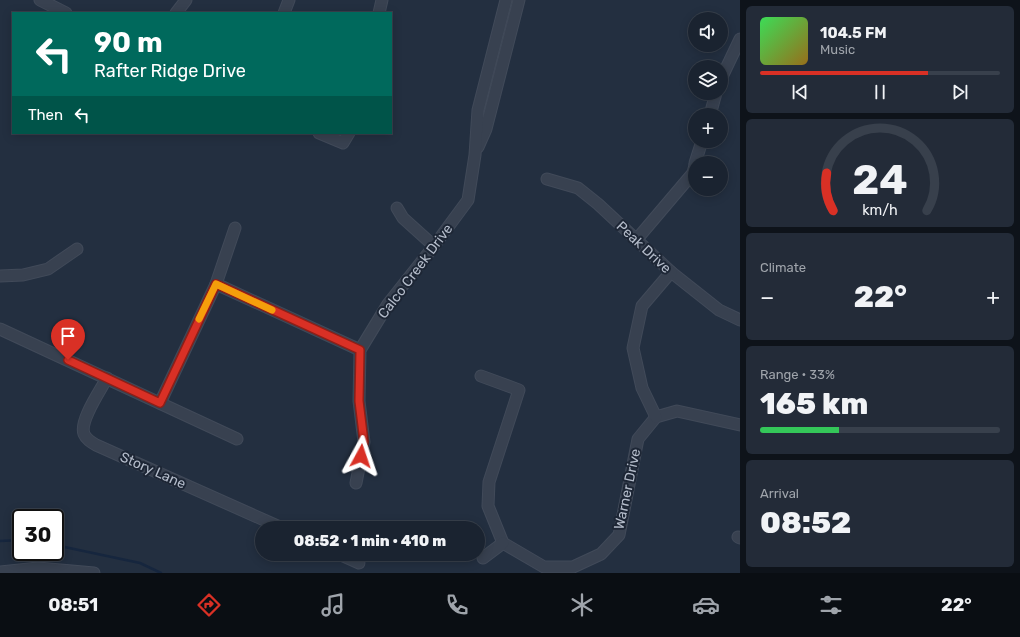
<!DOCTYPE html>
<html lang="en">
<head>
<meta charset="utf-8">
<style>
	body { margin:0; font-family:Rubik,sans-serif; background:#232b38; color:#f1f3f6; height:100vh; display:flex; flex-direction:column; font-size:15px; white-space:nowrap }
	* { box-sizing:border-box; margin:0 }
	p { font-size:13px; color:#9fa4ab }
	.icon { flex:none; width:22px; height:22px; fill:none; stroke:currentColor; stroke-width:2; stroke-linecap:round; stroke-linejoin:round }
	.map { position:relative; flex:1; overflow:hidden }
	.drawer { display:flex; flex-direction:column; gap:6px; padding:6px; background:#0e131a; width:280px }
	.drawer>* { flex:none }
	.banner { position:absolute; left:12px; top:12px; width:380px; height:122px; border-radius:0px; box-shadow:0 2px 10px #0003,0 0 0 1px #38404c; background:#00695c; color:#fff; overflow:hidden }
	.tools { position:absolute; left:688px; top:12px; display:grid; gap:8px }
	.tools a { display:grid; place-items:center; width:40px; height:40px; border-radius:50%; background:#1a2330; box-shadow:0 2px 10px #0003,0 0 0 1px #38404c; font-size:20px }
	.speed { position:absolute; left:12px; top:509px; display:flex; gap:8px; font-size:20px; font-weight:700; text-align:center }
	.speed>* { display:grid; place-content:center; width:52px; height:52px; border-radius:50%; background:#1a2330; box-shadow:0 2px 10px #0003,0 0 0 1px #38404c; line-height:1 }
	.speed .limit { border:2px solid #111; border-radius:6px; background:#fff; color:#111 }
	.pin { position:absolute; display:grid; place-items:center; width:34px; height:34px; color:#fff; margin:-41px -17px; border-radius:50% 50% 50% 0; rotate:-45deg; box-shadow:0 0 4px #0007 }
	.pin .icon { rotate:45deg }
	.me { position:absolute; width:44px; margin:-22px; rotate:5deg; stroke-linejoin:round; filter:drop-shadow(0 0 3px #0008) }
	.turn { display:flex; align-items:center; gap:14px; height:84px; padding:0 16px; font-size:18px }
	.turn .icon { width:52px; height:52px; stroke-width:2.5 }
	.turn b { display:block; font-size:28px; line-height:34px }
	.then { display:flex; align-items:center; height:38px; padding:0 16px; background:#0003; gap:8px; font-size:15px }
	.big { font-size:30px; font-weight:800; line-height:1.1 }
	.drawer .widget { flex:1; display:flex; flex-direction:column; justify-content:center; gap:6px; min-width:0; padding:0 14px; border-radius:6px; background:#232b38 }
	.drawer .dial { align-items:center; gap:0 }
	.dial svg { height:104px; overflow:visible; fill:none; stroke:#38404c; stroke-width:7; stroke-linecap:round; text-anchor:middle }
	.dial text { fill:#f1f3f6; stroke:none }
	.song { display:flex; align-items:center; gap:12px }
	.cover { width:48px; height:48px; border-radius:6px; background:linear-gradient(135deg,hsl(130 70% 55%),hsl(40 70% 35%)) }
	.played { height:4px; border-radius:2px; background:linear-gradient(90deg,#d93025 70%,#38404c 70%) }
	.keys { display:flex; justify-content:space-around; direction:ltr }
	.heat { display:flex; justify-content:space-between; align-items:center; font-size:22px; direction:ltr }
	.charge { height:6px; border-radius:3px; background:linear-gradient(90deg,#34c759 33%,#38404c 0) }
	.trip { position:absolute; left:255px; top:521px; width:230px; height:40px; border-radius:20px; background:#1a2330; box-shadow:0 2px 10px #0003,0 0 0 1px #38404c; font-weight:800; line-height:40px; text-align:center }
	.menu { display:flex; height:64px; justify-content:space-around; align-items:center; background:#0a0e13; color:#9fa4ab }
	.menu .icon { width:28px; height:28px }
	.menu .on { color:#d93025 }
	.menu b { font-size:18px; color:#f1f3f6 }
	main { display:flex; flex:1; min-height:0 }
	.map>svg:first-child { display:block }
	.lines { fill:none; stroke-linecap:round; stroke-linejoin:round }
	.stream { stroke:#16263e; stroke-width:2.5 }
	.minor-casing { stroke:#414a59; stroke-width:13 }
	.minor { stroke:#384150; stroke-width:11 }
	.route-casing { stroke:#8d1f18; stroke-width:10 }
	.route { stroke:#d93025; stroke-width:7 }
	.slow { stroke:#f59e0b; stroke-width:7 }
	.labels { text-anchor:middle; stroke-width:4; stroke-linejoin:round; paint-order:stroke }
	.street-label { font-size:14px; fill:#b4bcca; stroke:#1d2635 }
</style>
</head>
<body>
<main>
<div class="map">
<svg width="740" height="573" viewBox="0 0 740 573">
	<rect width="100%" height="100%" fill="#232f40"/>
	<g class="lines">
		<g class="stream">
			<path d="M0,541L21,540"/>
			<path d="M55,545L140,563L161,573"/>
		</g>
		<g class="minor-casing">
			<g id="minor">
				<path d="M40,0L66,13"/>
				<path d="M176,13L186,0"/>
				<path d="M284,13L289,0"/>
				<path d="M379,13L382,0"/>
				<path d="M721,79L740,39"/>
				<path d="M710,115L716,93"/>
				<path d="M319,133L343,143L349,133"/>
				<path d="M478,147L486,129L519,0"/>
				<path d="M695,163L702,141"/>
				<path d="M547,179L578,188L598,204L671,272L719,310L740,320"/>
				<path d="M397,208L403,218L434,246"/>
				<path d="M637,239L693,173L695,165"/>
				<path d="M0,276L23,275L48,269L77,249"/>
				<path d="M216,284L360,350"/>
				<path d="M0,329L237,439"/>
				<path d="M481,376L519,390L489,482L488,506L503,543L544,567H573L601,554L619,535L638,439L656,417L677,411L740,425"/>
				<path d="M107,378C100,391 79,421 84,434C86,439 91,442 96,445L282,528"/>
				<path d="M160,403L216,284L235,228"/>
				<path d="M656,417L642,388L633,348L642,306L671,272"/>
				<path d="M356,483L364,442L359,401L360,350L388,304L434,246L468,200L475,155L478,110L506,0"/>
				<path d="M738,537L740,538"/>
				<path d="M339,554L359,563"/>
				<path d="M483,558L503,543"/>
				<path d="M0,572L38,568L94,573"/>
			</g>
		</g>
		<use href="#minor" class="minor"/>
	</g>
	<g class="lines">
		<g class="route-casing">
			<path id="route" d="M68,360L160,403L216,284L360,350L359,401L364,442L361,456"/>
		</g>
		<use href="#route" class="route"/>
		<path class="slow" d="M199,319L216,284L272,310"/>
	</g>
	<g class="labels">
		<g class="street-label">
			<text transform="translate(644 247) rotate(43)" y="5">Peak Drive</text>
			<text transform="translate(415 271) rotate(-53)" y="5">Calco Creek Drive</text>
			<text transform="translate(153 470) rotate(24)" y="5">Story Lane</text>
			<text transform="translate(627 489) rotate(-78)" y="5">Warner Drive</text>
		</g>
	</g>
</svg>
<div class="tools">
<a><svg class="icon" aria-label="sound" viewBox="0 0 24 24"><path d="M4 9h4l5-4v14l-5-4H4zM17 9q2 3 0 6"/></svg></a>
<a><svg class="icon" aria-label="layers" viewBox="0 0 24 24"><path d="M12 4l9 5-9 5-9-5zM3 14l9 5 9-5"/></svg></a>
<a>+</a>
<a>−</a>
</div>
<div class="speed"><div class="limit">30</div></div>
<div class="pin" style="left:68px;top:360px;background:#d93025"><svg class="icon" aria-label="arrive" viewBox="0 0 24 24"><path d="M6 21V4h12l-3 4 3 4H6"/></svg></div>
<svg class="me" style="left:361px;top:456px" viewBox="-20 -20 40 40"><path d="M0-17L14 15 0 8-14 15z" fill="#d93025" stroke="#fff" stroke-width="4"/></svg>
<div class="trip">08:52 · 1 min · 410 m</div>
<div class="banner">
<div class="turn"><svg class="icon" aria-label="left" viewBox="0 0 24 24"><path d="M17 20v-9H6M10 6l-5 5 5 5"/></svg><div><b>90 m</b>Rafter Ridge Drive</div></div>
<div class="then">Then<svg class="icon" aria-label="left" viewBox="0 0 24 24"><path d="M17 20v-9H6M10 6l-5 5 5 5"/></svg></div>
</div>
</div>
<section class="drawer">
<div class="widget">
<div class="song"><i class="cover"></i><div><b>104.5 FM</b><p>Music</p></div></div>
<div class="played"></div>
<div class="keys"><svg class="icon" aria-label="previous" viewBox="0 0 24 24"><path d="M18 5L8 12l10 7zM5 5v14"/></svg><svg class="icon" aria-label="pause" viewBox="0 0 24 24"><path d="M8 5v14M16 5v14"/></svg><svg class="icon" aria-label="next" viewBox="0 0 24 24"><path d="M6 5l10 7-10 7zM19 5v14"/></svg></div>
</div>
<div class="widget dial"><svg viewBox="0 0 100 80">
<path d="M14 69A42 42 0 1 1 86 69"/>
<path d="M14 69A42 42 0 0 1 9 40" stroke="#d93025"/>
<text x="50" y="56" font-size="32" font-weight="700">24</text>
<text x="50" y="72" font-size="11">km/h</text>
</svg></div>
<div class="widget"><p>Climate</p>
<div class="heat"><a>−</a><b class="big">22°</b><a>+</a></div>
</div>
<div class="widget"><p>Range · 33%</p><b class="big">165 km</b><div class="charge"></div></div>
<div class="widget"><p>Arrival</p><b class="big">08:52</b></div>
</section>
</main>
<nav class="menu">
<b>08:51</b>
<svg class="icon on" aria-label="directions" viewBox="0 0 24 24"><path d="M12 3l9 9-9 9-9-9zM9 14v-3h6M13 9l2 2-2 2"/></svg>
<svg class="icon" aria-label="music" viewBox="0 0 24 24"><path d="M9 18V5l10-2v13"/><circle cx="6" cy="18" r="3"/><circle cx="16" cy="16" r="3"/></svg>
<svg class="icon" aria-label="phone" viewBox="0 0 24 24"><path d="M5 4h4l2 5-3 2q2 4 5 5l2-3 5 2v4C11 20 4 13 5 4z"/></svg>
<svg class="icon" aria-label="climate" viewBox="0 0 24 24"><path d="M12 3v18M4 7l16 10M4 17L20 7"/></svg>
<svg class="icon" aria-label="car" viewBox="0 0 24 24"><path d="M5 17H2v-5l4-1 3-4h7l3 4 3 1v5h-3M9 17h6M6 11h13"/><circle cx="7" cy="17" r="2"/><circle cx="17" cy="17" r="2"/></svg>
<svg class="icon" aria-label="filters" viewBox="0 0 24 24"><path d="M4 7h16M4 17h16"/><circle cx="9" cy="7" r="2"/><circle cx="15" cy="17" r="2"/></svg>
<b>22°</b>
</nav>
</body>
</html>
